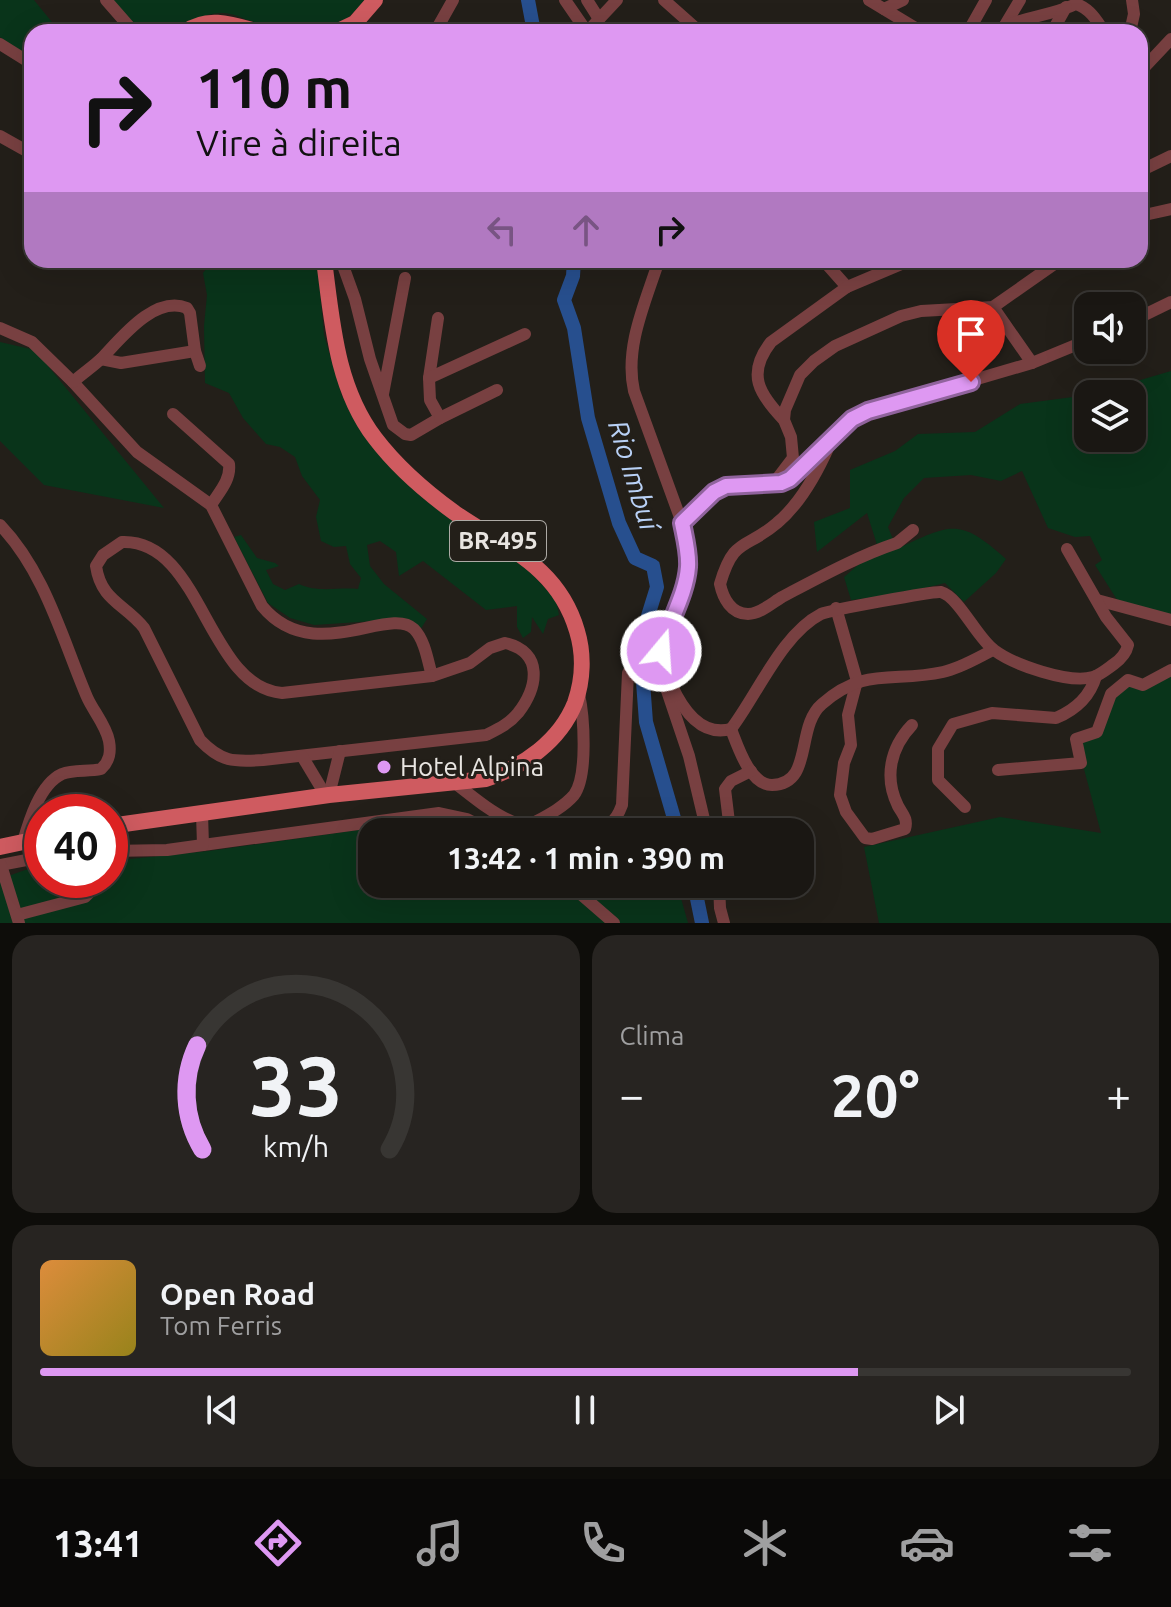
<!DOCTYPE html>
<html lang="pt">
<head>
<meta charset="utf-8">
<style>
	body { margin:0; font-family:Ubuntu,sans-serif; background:#272421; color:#f1f3f6; height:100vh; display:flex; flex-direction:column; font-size:30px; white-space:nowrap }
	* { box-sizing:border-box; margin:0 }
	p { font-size:26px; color:#9f9fa0 }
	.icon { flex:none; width:44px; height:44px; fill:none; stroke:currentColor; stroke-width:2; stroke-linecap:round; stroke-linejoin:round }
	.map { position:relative; height:923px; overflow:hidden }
	.details { display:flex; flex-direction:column; gap:12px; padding:12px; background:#0e0d0a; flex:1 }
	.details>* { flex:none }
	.banner { position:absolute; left:24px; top:24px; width:1124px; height:244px; border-radius:24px; box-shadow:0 8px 32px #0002,0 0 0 2px #383633; background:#de98f2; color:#111; overflow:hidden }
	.tools { position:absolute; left:1074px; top:292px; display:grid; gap:16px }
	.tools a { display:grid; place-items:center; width:72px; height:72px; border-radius:16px; background:#1a1713; box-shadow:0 8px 32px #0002,0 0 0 2px #383633; font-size:40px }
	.speed { position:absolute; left:24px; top:794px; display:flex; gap:16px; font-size:40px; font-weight:700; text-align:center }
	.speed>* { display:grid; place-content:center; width:104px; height:104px; border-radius:50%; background:#1a1713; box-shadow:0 8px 32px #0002,0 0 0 2px #383633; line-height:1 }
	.speed .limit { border:12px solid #d22; background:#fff; color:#111 }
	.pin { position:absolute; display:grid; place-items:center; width:68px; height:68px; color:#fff; margin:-82px -34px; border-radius:50% 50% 50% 0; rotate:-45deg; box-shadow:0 0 8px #0007 }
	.pin .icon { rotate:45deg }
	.me { position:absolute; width:88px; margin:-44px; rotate:18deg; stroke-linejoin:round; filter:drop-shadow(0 0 6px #0008) }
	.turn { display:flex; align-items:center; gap:28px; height:168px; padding:0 40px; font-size:36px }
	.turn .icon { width:104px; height:104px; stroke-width:2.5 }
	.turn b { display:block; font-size:56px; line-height:68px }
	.lanes { display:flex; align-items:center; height:76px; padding:0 40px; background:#0003; justify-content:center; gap:40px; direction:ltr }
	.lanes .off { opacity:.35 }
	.big { font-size:60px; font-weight:600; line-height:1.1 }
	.details .widget { flex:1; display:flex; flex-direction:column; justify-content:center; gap:12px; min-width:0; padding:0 28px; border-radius:24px; background:#272421 }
	.details .dial { align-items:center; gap:0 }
	.dial svg { height:208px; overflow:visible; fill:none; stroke:#383633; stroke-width:7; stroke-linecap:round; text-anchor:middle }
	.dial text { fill:#f1f3f6; stroke:none }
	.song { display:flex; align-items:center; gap:24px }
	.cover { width:96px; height:96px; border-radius:12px; background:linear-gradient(135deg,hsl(30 70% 55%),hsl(50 70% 35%)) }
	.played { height:8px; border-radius:4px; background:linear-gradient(90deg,#de98f2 75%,#383633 75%) }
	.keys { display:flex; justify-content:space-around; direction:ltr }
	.heat { display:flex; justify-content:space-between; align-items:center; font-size:44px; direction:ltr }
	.details .tiles { flex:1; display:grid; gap:12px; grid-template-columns:1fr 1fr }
	.widget:last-child { grid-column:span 2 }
	.trip { position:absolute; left:358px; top:818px; width:456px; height:80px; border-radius:24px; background:#1a1713; box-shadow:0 8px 32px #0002,0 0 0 2px #383633; font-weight:600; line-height:80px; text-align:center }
	.menu { display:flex; height:128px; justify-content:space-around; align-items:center; background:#0a0908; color:#9f9fa0 }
	.menu .icon { width:56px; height:56px }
	.menu .active { color:#de98f2 }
	.menu b { font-size:36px; color:#f1f3f6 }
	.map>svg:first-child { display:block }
	.green { fill:#09341a }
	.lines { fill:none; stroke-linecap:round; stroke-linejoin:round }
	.river { stroke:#274f8e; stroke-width:14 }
	.minor { stroke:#784041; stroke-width:12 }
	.major { stroke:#cf5b60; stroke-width:16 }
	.route-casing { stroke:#90639d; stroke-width:20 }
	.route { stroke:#de98f2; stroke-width:14 }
	.poi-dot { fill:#de98f2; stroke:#231f19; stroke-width:3 }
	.labels { text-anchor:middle; stroke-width:6; stroke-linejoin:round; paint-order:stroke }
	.shield { fill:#231f19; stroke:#adaaa5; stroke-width:2 }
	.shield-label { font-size:24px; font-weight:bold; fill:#e8e5e1 }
	.poi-label { font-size:26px; fill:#e8e5e1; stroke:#231f19; text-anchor:start }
	.water-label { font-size:28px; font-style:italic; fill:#b9d1f6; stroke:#231f19 }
</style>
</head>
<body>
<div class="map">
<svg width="1171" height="923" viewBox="0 0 1171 923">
	<rect width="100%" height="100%" fill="#231f19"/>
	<g class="green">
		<path d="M0,0H34L60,32H32V57L28,56L0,37Z"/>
		<path d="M112,0H364C333,43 297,34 251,21C242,18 230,12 221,13C205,13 186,22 175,32H143Z"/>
		<path d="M213,260H317L324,335L342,396L363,433L522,563L556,600L559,615L548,619L543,634L532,617L531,632L523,638L517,627V606L486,610L423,561L399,576L396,552L380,541L367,545L370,566L384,584L427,619L420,630L389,620L314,625L290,618L268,603L234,537L241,535L257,558L275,563L279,566L266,570L273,584L285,590L299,584C318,593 337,587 358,589L361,578L350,564L346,546L334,547L321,541L316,517L320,500L302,476L295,457L280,447L266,444L243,418L229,393L205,383L204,326L207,295L203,273Z"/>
		<path d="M0,342L35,350L164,508L44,485L0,441Z"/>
		<path d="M1171,371V623L1126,614L1095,565L1102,560L1090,536L1075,537L1048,528L1022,471L1001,481L971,475L924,478L904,498L888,527L897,549C951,524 959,517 1006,559L996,573L964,602L945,583L900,594L851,600L844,577L878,548L867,513L817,552L814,522L850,508V470L895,451L918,434L975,432L1020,404L1088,395V438H1132V394H1093Z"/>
		<path d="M1171,667V923H879L864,847L1000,817L1101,833L1076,739L1094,732L1108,692Z"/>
		<path d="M450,817L475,832H372V884H677L688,923H0V879L25,870L42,868V880H110V861L209,851Z"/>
	</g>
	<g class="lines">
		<g class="river">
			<path d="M528,0L534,32"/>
			<path d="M574,260L573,276L564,300L574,328L588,418L619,523L635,558L653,566L657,587L643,632V682L646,722L678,832"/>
			<path d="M694,884L702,923"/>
		</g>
		<g class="minor">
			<path d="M106,0L134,32"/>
			<path d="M565,0L587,32"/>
			<path d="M587,0L599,19"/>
			<path d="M664,0L700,32"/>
			<path d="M869,0L922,32"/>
			<path d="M884,9L903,0"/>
			<path d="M1005,25L1020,0"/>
			<path d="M435,32L453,0"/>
			<path d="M587,32L617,0"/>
			<path d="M968,32L986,0"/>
			<path d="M996,32C1019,16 1050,17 1076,4C1089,8 1097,20 1104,32"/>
			<path d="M1052,32L1066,7"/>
			<path d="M1130,32L1134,14L1132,0"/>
			<path d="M0,44L32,64"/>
			<path d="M1140,72L1171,39"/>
			<path d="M0,136L32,154"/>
			<path d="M1140,171L1171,156"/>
			<path d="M1140,216L1171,209"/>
			<path d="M341,260L355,299L370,359L393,425L405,434L411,435L440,418L430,400L429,378L438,318"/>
			<path d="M823,260L847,287"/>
			<path d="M993,307L1032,363"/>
			<path d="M1132,321L1171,302"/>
			<path d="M0,328L32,342L73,382L137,452L211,505L262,606C312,667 389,605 414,629C425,640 428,662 432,676"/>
			<path d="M101,359L121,363L195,351"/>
			<path d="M429,378L525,334"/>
			<path d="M73,382C83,373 94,366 103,357C122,337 155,295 187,308L190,313L195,351L200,366"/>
			<path d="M383,394L405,278"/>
			<path d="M173,414L229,464C231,480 219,492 211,505"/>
			<path d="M440,418L497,390"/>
			<path d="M784,420C759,394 746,374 771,342L847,287L911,260"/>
			<path d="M829,446C817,473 800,504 777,523C746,550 734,536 720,584C723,598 731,614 748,614C760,614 772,603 782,597C818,578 858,556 897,543L913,530"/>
			<path d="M774,483L793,458L791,437L784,420L785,410L800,375L814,361L835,346L901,316L921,311L993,307L1060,260"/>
			<path d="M682,523C695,511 709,491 726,486C747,480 770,489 790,479L852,419L868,411L1032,363L1088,340"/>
			<path d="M0,525C45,572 62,638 87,697C93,711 106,725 109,741C111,752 110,761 101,769C88,772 74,769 62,774C40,784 29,821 23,842"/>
			<path d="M122,542C202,539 207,687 282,693L432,676L470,663L490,648L505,643C544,652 538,687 518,713C509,724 498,729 486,735L263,760C233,762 221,762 200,740L144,628C125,604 101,601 96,566L103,555Z"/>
			<path d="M1097,600L1171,620"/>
			<path d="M836,608L857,681L848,715L851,745L844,763L840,795L846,812L865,838L872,839L905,829C908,819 903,815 898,806C884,778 890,748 912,725"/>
			<path d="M658,664L668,626L687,576L688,555L682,523L634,391C624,347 646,301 659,260"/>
			<path d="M658,664L689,756L707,832"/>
			<path d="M672,686C683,710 701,737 731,729"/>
			<path d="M731,729C757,695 782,634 821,614C830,610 934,591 941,592C959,597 977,638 994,650C1014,665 1069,684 1093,677C1100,675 1107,669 1114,664C1121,659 1126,654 1128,645L1106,617L1067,549"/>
			<path d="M731,729C738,747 750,785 772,785C814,784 795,727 822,704C865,666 894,683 943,672C961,668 977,658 993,650"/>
			<path d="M302,756L326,796"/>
			<path d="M998,770L1081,763L1076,739L1097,732L1111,694L1128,680L1143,685L1171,670"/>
			<path d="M455,783C503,821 515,830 578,832"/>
			<path d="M329,795L340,751"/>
			<path d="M965,807L938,780V749L953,724L992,713L1056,718C1075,710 1090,697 1096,676"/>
			<path d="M526,827C542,818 562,809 574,795C588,776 584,717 579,694"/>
			<path d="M579,832C602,827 613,830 622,805L628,673C633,661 647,663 658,664"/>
			<path d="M733,832L729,822L725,789L731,781L751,771"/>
			<path d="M203,845L439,813L467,819L492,832"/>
			<path d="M110,851L167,850L203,845L202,814"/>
			<path d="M0,865L42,857"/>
			<path d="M1,865L19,923"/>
			<path d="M569,884L614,923"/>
			<path d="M719,884L720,908L724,923"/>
			<path d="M17,915L85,897L93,889L97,880"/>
		</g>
		<g class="major">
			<path d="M185,32C208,15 234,25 259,32"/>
			<path d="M336,32L355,23L375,0"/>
			<path d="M110,826L329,795L486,779C523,767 560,741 575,703C583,680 584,654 577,631C558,566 506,548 455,513C426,492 397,467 375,438C336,387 332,321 324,260"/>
			<path d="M0,847L42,838"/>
		</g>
	</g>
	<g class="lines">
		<g class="route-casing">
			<path id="route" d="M661,651C668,623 686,595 688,567C689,553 685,538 682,523L714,492L726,486L781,483L790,479L852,419L868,411L971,382"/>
		</g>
		<use href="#route" class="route"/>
	</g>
	<circle class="poi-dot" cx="384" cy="767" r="8"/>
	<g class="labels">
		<rect class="shield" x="450" y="521" width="96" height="40" rx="6"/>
		<g class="shield-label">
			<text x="498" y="549">BR-495</text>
		</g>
		<g class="poi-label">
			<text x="400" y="776">Hotel Alpina</text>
		</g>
		<g class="water-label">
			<text transform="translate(634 475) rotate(73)" y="10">Rio Imbuí</text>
		</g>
	</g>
</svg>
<div class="tools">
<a><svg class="icon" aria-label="sound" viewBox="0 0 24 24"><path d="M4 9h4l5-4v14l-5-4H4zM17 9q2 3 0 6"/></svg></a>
<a><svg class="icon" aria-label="layers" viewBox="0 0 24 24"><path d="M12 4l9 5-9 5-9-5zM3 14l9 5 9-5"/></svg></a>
</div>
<div class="speed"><div class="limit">40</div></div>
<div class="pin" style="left:971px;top:382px;background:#d93025"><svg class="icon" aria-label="arrive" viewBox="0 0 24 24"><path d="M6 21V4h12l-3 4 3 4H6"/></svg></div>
<svg class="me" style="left:661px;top:651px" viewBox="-20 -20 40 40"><circle r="17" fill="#de98f2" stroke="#fff" stroke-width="3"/><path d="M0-11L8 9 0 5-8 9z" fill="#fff"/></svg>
<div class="trip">13:42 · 1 min · 390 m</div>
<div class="banner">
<div class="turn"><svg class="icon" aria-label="right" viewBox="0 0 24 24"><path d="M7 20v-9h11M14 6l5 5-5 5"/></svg><div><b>110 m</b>Vire à direita</div></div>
<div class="lanes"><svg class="icon off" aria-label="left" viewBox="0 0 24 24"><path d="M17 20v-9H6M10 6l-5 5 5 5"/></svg><svg class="icon off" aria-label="ahead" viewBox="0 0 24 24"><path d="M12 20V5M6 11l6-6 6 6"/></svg><svg class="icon" aria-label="right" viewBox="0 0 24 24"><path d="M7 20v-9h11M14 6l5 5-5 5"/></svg></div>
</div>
</div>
<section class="details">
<div class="tiles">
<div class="widget dial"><svg viewBox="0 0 100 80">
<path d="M14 69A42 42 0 1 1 86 69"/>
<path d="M14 69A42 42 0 0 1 12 29" stroke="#de98f2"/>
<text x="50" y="56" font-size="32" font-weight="700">33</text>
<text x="50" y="72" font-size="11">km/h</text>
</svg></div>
<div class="widget"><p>Clima</p>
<div class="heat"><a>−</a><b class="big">20°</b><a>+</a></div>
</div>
<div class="widget">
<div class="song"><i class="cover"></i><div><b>Open Road</b><p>Tom Ferris</p></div></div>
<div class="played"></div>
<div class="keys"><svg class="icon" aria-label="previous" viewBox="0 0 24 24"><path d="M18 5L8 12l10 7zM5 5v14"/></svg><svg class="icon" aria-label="pause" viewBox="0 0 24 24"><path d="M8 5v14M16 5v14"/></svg><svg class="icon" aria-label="next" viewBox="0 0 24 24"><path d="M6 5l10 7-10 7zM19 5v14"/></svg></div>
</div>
</div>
</section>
<nav class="menu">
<b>13:41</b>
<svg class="icon active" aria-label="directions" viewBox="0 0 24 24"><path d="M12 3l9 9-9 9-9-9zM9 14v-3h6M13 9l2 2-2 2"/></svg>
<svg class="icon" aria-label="music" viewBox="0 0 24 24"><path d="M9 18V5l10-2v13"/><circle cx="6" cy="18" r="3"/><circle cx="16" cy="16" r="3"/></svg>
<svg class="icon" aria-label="phone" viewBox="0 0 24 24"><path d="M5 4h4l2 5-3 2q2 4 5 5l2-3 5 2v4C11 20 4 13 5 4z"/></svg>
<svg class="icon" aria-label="climate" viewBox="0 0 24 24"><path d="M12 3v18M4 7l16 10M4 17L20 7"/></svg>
<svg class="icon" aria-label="car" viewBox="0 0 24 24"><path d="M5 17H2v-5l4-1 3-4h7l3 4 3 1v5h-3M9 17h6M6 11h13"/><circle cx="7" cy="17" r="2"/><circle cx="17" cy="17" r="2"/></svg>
<svg class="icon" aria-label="filters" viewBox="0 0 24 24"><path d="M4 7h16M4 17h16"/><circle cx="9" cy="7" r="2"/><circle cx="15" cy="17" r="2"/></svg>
</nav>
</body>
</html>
